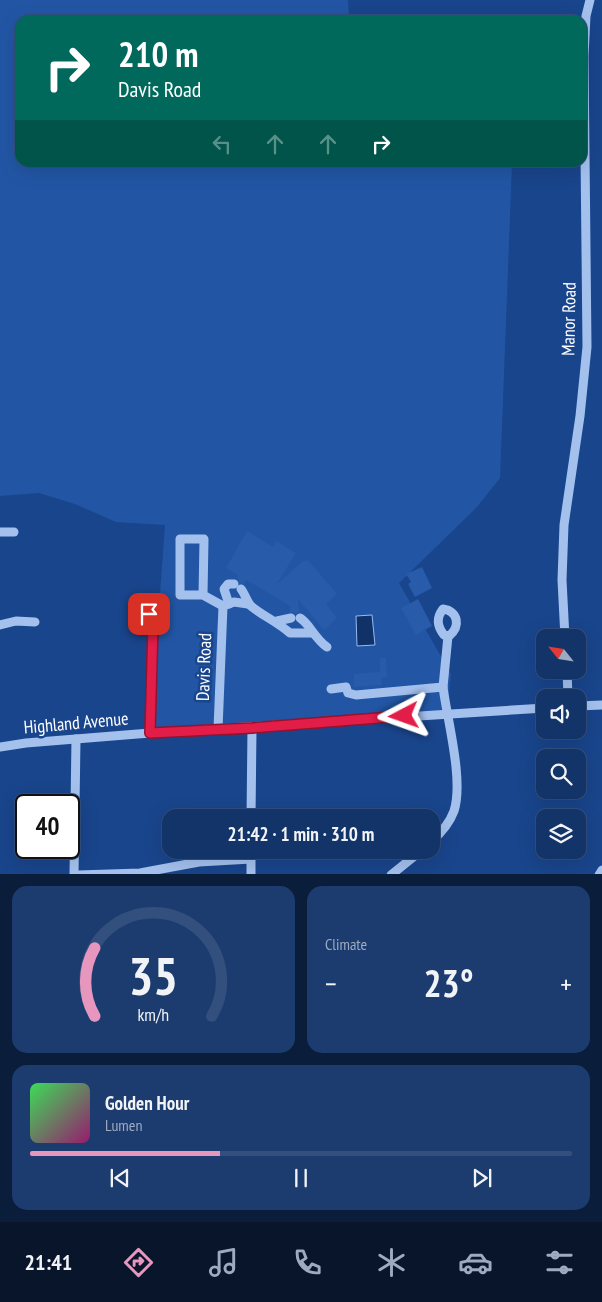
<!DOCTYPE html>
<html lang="en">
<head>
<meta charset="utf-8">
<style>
	body { margin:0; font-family:"PT Sans Narrow",sans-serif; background:#1c3c6f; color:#f1f3f6; height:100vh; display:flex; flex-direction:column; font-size:19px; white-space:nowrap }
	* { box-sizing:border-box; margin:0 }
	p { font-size:16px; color:#9daac0 }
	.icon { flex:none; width:28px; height:28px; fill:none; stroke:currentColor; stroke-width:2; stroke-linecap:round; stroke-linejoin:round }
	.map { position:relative; height:874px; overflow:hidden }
	.panel { display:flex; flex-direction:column; gap:12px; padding:12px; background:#0a1d3a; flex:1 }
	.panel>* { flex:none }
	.banner { position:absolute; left:15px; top:15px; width:572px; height:152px; border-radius:15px; box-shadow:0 5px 20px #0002,0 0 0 1px #324f7d; background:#00695c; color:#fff; overflow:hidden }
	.needle { width:32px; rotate:300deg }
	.controls { position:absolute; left:536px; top:629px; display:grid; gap:10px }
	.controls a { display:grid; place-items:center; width:50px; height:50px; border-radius:10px; background:#133469; box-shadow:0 5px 20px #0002,0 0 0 1px #324f7d; font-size:25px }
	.speed { position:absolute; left:15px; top:794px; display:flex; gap:10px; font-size:25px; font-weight:700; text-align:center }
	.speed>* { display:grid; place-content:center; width:65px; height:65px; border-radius:50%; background:#133469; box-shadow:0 5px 20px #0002,0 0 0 1px #324f7d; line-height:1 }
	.speed .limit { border:2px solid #111; border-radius:8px; background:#fff; color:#111 }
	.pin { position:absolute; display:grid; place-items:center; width:42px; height:42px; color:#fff; margin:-21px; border-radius:10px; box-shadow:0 2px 8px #0006 }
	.me { position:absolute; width:55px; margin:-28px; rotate:266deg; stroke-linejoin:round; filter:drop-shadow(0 0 4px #0008) }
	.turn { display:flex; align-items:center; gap:18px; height:105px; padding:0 20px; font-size:22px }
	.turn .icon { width:65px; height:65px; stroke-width:2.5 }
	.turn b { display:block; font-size:35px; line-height:42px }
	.lanes { display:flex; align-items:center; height:48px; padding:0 20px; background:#0003; justify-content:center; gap:25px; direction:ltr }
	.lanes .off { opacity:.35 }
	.big { font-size:38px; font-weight:600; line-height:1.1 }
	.panel .widget { flex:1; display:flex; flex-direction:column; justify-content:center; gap:8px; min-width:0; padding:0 18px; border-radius:15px; background:#1c3c6f }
	.panel .dial { align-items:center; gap:0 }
	.dial svg { height:130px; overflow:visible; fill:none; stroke:#324f7d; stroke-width:7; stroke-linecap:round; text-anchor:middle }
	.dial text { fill:#f1f3f6; stroke:none }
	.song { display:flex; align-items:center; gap:15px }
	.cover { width:60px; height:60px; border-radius:8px; background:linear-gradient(135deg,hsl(130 70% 55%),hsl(320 70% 35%)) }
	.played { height:5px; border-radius:2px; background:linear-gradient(90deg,#e797bd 35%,#324f7d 35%) }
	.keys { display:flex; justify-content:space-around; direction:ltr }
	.heat { display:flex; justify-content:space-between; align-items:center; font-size:28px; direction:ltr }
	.panel .tiles { flex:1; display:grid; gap:12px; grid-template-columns:1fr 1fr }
	.widget:last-child { grid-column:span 2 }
	.trip { position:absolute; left:162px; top:809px; width:278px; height:50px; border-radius:15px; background:#133469; box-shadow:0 5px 20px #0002,0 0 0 1px #324f7d; font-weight:600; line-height:50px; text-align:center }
	.dock { display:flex; height:80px; justify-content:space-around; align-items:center; background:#08152a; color:#9daac0 }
	.dock .icon { width:35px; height:35px }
	.dock .selected { color:#e797bd }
	.dock b { font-size:22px; color:#f1f3f6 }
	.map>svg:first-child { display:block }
	.green { fill:#2256a5 }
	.water { fill:#113269; stroke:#97bbf0 }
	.building { fill:#285baa }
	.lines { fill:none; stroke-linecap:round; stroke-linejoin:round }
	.minor { stroke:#a4c1ee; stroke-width:9 }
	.route-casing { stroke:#92132f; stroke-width:12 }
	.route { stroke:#e11d48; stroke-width:9 }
	.labels { text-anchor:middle; stroke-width:5; stroke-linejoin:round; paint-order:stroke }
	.street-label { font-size:18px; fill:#fff; stroke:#19458c }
</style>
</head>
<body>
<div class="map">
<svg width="602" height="875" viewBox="0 0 602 875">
	<rect width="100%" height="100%" fill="#19458c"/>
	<path class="green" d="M0,0H348L349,20H20V162L512,163L500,478L476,508L399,583L451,674L447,713L150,733L165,525L116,522L75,504L39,493L0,496Z"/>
	<path class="water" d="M372,615L375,645L357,646L356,616Z"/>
	<g class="building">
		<path d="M247,531L273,547L276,541L296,553L277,584L304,560L306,562L308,560L337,594L326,604L337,618L324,630L298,599L299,612L296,614L290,612V606L257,586L246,580L244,584L240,583L237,578L238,575L226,568Z"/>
		<path d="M422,567L432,588L415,597L408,584L411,582L406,574Z"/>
		<path d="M418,599L432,626L416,635L401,608Z"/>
		<path d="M380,658H386L387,677L381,678L382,685L354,687V674L380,672Z"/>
	</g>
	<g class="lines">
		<g class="minor">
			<path d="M0,532H14"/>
			<path d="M241,589C245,594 247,602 251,606C263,616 276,621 290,633H312"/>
			<path d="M203,595L204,539H180V595H203L223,606L234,602L248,604"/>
			<path d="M229,604L224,589L228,584H234"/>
			<path d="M443,609C458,611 461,626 449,636L444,635C437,626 436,618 443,609Z"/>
			<path d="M148,612L153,625L150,733"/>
			<path d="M300,618C309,623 315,639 327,647"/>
			<path d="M277,621L291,618"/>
			<path d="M0,625L16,621L35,622"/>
			<path d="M565,638L562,580L564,525L580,416L587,347L584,56L586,16L590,0"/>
			<path d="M567,670L568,698"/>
			<path d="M443,687L448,636"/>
			<path d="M331,689L346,687L348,693L356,695L443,687C447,719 464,780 454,811C450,822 440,834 431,842"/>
			<path d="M578,706L602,705"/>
			<path d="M218,729L223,606"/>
			<path d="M0,747L26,743L150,733L545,708"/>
			<path d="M251,818L252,728"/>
			<path d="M74,875L76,739"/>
			<path d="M78,875L140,873L199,862L251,859"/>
			<path d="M251,875V850"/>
			<path d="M391,875L422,850"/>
			<path d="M599,875L602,870"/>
		</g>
	</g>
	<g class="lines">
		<g class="route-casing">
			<path id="route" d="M149,614L153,625L150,733L252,728L404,716"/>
		</g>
		<use href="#route" class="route"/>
	</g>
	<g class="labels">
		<g class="street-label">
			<text transform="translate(569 319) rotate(-89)" y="6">Manor Road</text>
			<text transform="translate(204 667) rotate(-88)" y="6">Davis Road</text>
			<text transform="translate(76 723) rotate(-5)" y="6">Highland Avenue</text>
		</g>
	</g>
</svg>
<div class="controls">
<a><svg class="needle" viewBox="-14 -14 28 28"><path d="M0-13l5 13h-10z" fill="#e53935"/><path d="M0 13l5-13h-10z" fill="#9daac0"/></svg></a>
<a><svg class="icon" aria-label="sound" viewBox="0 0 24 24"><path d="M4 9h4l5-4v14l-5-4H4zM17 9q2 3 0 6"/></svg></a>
<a><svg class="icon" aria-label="search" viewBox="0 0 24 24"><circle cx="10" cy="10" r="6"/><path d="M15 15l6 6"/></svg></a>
<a><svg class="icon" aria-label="layers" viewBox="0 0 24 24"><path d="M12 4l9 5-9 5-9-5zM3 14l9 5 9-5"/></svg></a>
</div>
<div class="speed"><div class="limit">40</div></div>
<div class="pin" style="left:149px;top:614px;background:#d93025"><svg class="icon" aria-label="arrive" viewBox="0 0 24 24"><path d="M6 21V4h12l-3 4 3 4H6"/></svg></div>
<svg class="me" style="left:404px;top:716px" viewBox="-20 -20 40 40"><path d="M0-17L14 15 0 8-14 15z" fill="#e11d48" stroke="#fff" stroke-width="4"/></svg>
<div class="trip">21:42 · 1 min · 310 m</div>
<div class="banner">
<div class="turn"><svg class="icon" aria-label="right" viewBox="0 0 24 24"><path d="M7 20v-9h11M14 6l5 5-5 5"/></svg><div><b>210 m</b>Davis Road</div></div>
<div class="lanes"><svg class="icon off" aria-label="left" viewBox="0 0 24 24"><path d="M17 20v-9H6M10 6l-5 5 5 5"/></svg><svg class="icon off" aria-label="ahead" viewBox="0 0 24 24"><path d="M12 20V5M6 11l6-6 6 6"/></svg><svg class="icon off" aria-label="ahead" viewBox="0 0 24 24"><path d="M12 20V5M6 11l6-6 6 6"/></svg><svg class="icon" aria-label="right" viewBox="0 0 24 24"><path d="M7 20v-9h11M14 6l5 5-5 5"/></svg></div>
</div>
</div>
<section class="panel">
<div class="tiles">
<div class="widget dial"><svg viewBox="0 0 100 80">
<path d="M14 69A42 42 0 1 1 86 69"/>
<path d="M14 69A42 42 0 0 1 14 27" stroke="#e797bd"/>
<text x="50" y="56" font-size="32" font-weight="700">35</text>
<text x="50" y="72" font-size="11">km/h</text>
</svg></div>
<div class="widget"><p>Climate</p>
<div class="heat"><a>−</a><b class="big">23°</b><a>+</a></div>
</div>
<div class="widget">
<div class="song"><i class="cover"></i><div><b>Golden Hour</b><p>Lumen</p></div></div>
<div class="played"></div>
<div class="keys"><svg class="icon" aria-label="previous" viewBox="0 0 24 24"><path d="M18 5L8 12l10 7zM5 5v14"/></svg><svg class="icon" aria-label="pause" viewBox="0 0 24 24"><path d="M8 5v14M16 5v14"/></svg><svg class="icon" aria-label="next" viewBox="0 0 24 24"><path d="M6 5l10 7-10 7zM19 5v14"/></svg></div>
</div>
</div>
</section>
<nav class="dock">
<b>21:41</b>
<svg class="icon selected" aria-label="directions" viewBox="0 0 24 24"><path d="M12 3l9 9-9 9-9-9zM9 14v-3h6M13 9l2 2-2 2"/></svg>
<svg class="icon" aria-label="music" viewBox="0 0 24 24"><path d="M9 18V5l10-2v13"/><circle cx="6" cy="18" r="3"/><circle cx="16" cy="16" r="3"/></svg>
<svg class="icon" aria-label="phone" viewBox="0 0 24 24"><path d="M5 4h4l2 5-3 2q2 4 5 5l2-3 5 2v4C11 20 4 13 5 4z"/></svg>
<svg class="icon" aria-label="climate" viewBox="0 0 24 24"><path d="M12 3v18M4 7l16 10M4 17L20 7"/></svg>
<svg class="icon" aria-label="car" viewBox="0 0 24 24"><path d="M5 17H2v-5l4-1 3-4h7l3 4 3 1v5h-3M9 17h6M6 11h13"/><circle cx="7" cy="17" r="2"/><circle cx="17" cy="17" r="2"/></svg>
<svg class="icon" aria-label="filters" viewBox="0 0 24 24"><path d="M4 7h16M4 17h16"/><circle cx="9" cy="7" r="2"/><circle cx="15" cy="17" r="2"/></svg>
</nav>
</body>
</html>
